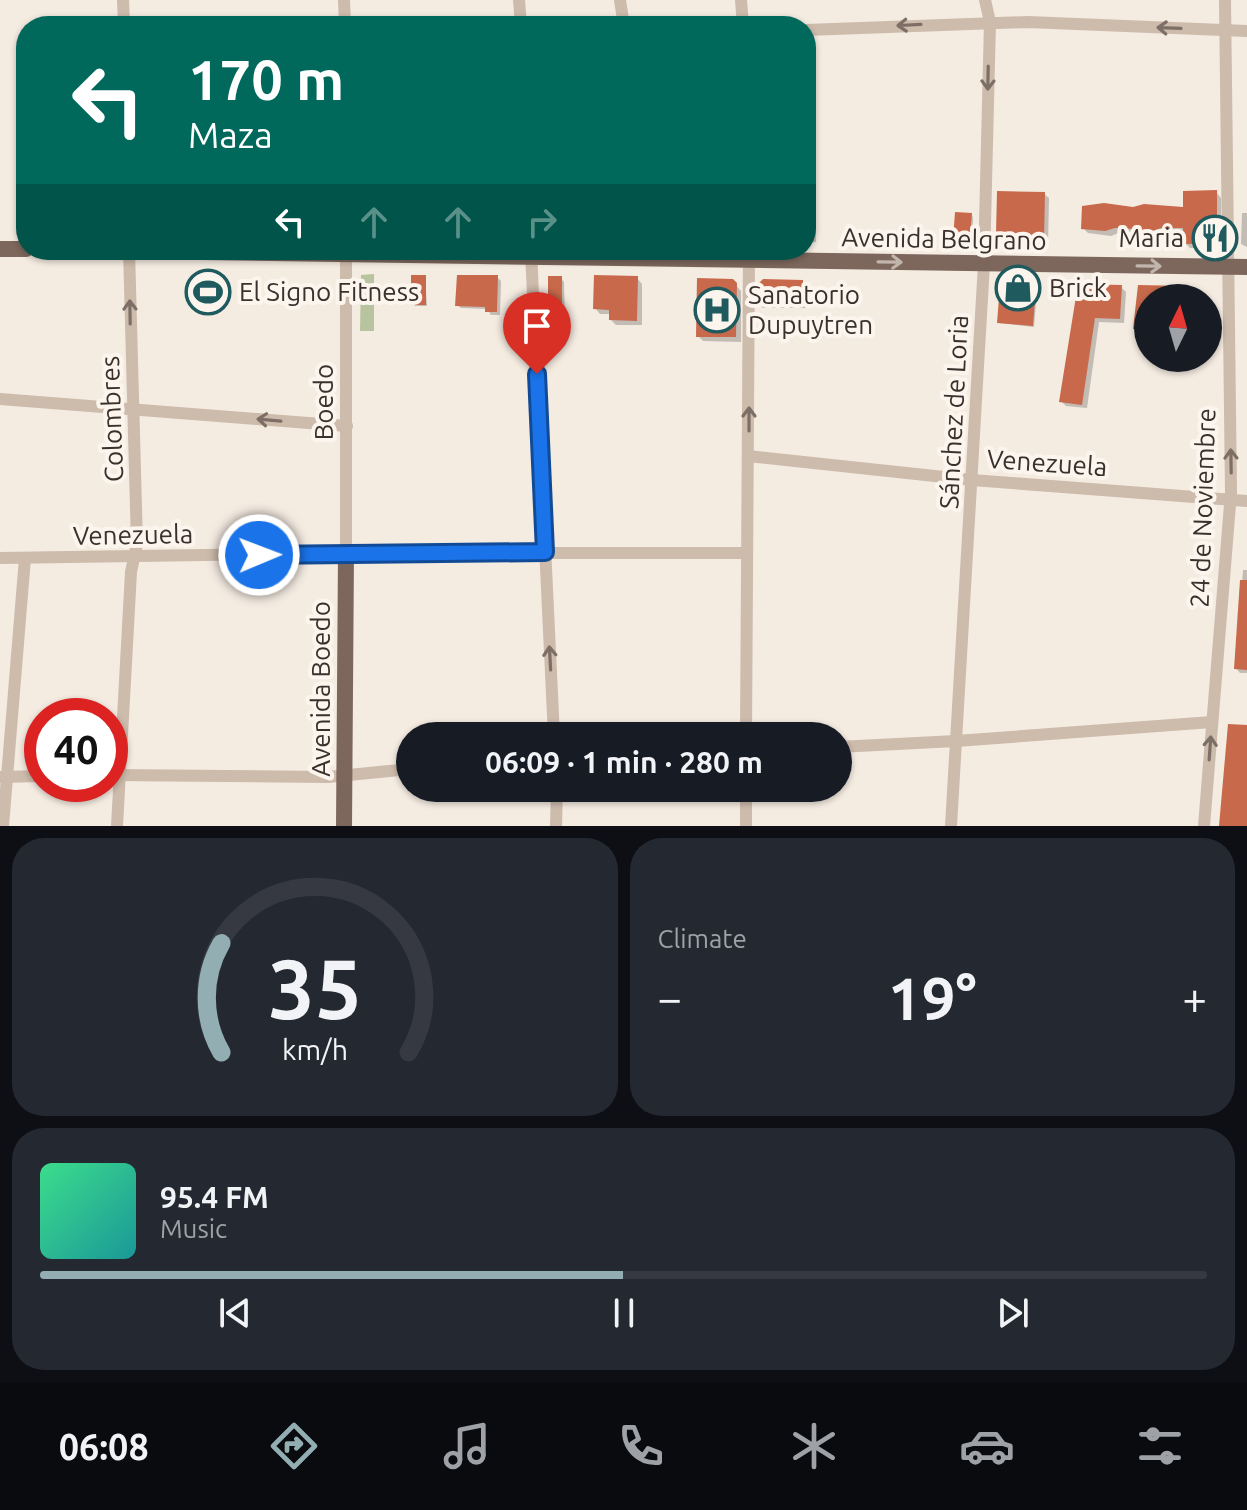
<!DOCTYPE html>
<html lang="en">
<head>
<meta charset="utf-8">
<style>
	body { margin:0; font-family:Ubuntu,sans-serif; background:#242831; color:#f1f3f6; height:100vh; display:flex; flex-direction:column; font-size:30px; white-space:nowrap }
	* { box-sizing:border-box; margin:0 }
	p { font-size:26px; color:#9ea1a6 }
	.icon { flex:none; width:44px; height:44px; fill:none; stroke:currentColor; stroke-width:2; stroke-linecap:round; stroke-linejoin:round }
	.map { position:relative; height:826px; overflow:hidden }
	.details { display:flex; flex-direction:column; gap:12px; padding:12px; background:#0d0f14; flex:1 }
	.details>* { flex:none }
	.top-card { position:absolute; left:16px; top:16px; width:800px; height:244px; border-radius:32px; box-shadow:0 2px 6px #0004; background:#00695c; color:#fff; overflow:hidden }
	.needle { width:52px; rotate:5deg }
	.controls { position:absolute; left:1134px; top:284px; display:grid; gap:16px }
	.controls a { display:grid; place-items:center; width:88px; height:88px; border-radius:50%; background:#171b24; box-shadow:0 2px 6px #0004; font-size:40px }
	.speed { position:absolute; left:24px; top:698px; display:flex; gap:16px; font-size:40px; font-weight:700; text-align:center }
	.speed>* { display:grid; place-content:center; width:104px; height:104px; border-radius:50%; background:#171b24; box-shadow:0 2px 6px #0004; line-height:1 }
	.speed .limit { border:12px solid #d22; background:#fff; color:#111 }
	.pin { position:absolute; display:grid; place-items:center; width:68px; height:68px; color:#fff; margin:-82px -34px; border-radius:50% 50% 50% 0; rotate:-45deg; box-shadow:0 0 8px #0007 }
	.pin .icon { rotate:45deg }
	.me { position:absolute; width:88px; margin:-44px; rotate:89deg; stroke-linejoin:round; filter:drop-shadow(0 0 6px #0008) }
	.turn { display:flex; align-items:center; gap:28px; height:168px; padding:0 40px; font-size:36px }
	.turn .icon { width:104px; height:104px; stroke-width:2.5 }
	.turn b { display:block; font-size:56px; line-height:68px }
	.lanes { display:flex; align-items:center; height:76px; padding:0 40px; background:#0003; justify-content:center; gap:40px; direction:ltr }
	.lanes .off { opacity:.35 }
	.big { font-size:60px; font-weight:700; line-height:1.1 }
	.details .widget { flex:1; display:flex; flex-direction:column; justify-content:center; gap:12px; min-width:0; padding:0 28px; border-radius:32px; background:#242831 }
	.details .dial { align-items:center; gap:0 }
	.dial svg { height:208px; overflow:visible; fill:none; stroke:#363941; stroke-width:7; stroke-linecap:round; text-anchor:middle }
	.dial text { fill:#f1f3f6; stroke:none }
	.song { display:flex; align-items:center; gap:24px }
	.cover { width:96px; height:96px; border-radius:12px; background:linear-gradient(135deg,hsl(150 70% 55%),hsl(180 70% 35%)) }
	.played { height:8px; border-radius:4px; background:linear-gradient(90deg,#92aeb2 50%,#363941 50%) }
	.keys { display:flex; justify-content:space-around; direction:ltr }
	.heat { display:flex; justify-content:space-between; align-items:center; font-size:44px; direction:ltr }
	.details .tiles { flex:1; display:grid; gap:12px; grid-template-columns:1fr 1fr }
	.widget:last-child { grid-column:span 2 }
	.trip { position:absolute; left:396px; top:722px; width:456px; height:80px; border-radius:40px; background:#171b24; box-shadow:0 2px 6px #0004; font-weight:700; line-height:80px; text-align:center }
	.tab-bar { display:flex; height:128px; justify-content:space-around; align-items:center; background:#090b0e; color:#9ea1a6 }
	.tab-bar .icon { width:56px; height:56px }
	.tab-bar .selected { color:#92aeb2 }
	.tab-bar b { font-size:36px; color:#f1f3f6 }
	.map>svg:first-child { display:block }
	.green { fill:#b8c4a0 }
	.shadow { fill:#0003 }
	.building { fill:#c8694b }
	.lines { fill:none; stroke-linecap:round; stroke-linejoin:round }
	.minor { stroke:#cdbbac; stroke-width:12 }
	.major { stroke:#7d675c; stroke-width:16 }
	.oneway { stroke:#7d6f65 }
	.oneway2 { stroke:#c2b5ac }
	.route-casing { stroke:#114b97; stroke-width:20 }
	.route { stroke:#1a73e8; stroke-width:14 }
	.labels { text-anchor:middle; stroke-width:8; stroke-linejoin:round; paint-order:stroke }
	.poi-label { font-size:26px; fill:#3b302b; stroke:#fbf5ee; text-anchor:start }
	.street-label { font-size:26px; fill:#3b302b; stroke:#fbf5ee }
</style>
</head>
<body>
<div class="map">
<svg width="1247" height="826" viewBox="0 0 1247 826">
	<rect width="100%" height="100%" fill="#f4ebe1"/>
	<path class="green" d="M374,274V331H360L361,275Z"/>
	<g class="shadow">
		<path d="M806,192H813L816,195V242L806,243Z"/>
		<path d="M1216,192L1221,198V243L1215,248H1190L1185,243V233H1167L1154,237L1121,232L1111,236L1088,233L1083,228L1133,209H1185Z"/>
		<path d="M1044,194L1049,198L1048,246L1009,245L998,233Z"/>
		<path d="M1242,213H1247V247L1241,244Z"/>
		<path d="M971,215L973,217L972,240L969,242L957,241L955,239Z"/>
		<path d="M216,274L219,278L218,314H206L202,310Z"/>
		<path d="M425,277L427,306H415L413,304Z"/>
		<path d="M497,277L501,281L500,315H491L487,309L461,308L457,305Z"/>
		<path d="M561,278L564,282L565,322H554L550,318Z"/>
		<path d="M637,278L642,284V325H616L611,320V314H600L595,308Z"/>
		<path d="M732,281L741,291V342L703,341L698,336Z"/>
		<path d="M802,282L805,285V308H763L760,305Z"/>
		<path d="M1080,286L1121,287L1126,292L1124,323L1099,322L1087,408L1066,406L1061,401Z"/>
		<path d="M1140,287L1185,288L1189,292L1188,298H1148V333L1139,332L1135,328Z"/>
		<path d="M1035,289L1037,291L1034,327L1000,323Z"/>
		<path d="M1243,570H1247V673H1240L1236,668Z"/>
	</g>
	<g class="building">
		<path d="M1217,190V238L1210,244H1183V228H1161L1147,233L1133,229L1115,228L1105,231L1081,229L1082,206L1104,203L1133,207L1144,204L1183,207V191Z"/>
		<path d="M997,191L1045,192L1044,242L1003,241L996,234Z"/>
		<path d="M955,212L972,213L970,237L967,241L953,240Z"/>
		<path d="M201,272H216V312L200,311Z"/>
		<rect x="411" y="275" width="15" height="30"/>
		<path d="M457,275H498L497,312H485V307L455,306Z"/>
		<path d="M594,275L638,276L637,321L609,320V310L593,309Z"/>
		<rect x="548" y="276" width="14" height="43"/>
		<path d="M697,278L733,279L737,283L736,337H696Z"/>
		<path d="M763,279L803,280V306L758,305L759,283Z"/>
		<path d="M1078,284L1122,285L1120,319L1095,318L1082,405L1059,402Z"/>
		<path d="M1000,285L1036,287L1033,326L997,323Z"/>
		<path d="M1138,285L1186,286L1185,298H1148V330L1133,329Z"/>
		<path d="M1240,580H1247V670L1234,669Z"/>
		<path d="M1228,724L1247,725V826H1219Z"/>
	</g>
	<g class="lines">
		<g class="minor">
			<path d="M123,0L124,26"/>
			<path d="M344,0L345,26"/>
			<path d="M519,0L521,26"/>
			<path d="M620,0L624,26"/>
			<path d="M741,0L743,26"/>
			<path d="M806,30L1028,22L1247,31"/>
			<path d="M531,252L554,736"/>
			<path d="M0,399L347,426"/>
			<path d="M748,456L972,480L1247,501"/>
			<path d="M346,553V250"/>
			<path d="M0,558L346,553H746"/>
			<path d="M746,736L749,250"/>
			<path d="M838,747L956,741L1212,722"/>
			<path d="M110,775L328,777L410,769"/>
			<path d="M1,777L42,776"/>
			<path d="M3,826L25,558"/>
			<path d="M117,826L131,572L137,544L129,250"/>
			<path d="M556,826L557,788"/>
			<path d="M746,826V788"/>
			<path d="M951,826L984,264L990,22L985,0"/>
			<path d="M1204,826L1231,492L1225,0"/>
		</g>
		<g class="major">
			<path d="M0,249H26"/>
			<path d="M63,250L1247,267"/>
			<path d="M344,826L346,553"/>
		</g>
	</g>
	<defs><path id="oneway-shaft" d="M-6 0H5M1.5-3L5.5 0L1.5 3" fill="none" stroke-width="1.6" stroke-linecap="round" stroke-linejoin="round" transform="scale(2)"/></defs>
	<g class="oneway">
		<use href="#oneway-shaft" transform="translate(909 25) rotate(177)"/>
		<use href="#oneway-shaft" transform="translate(1169 28) rotate(-178)"/>
		<use href="#oneway-shaft" transform="translate(988 78) rotate(91)"/>
		<use href="#oneway-shaft" transform="translate(130 312) rotate(-91)"/>
		<use href="#oneway-shaft" transform="translate(749 419) rotate(-90)"/>
		<use href="#oneway-shaft" transform="translate(269 420) rotate(-175)"/>
		<use href="#oneway-shaft" transform="translate(1231 461) rotate(-91)"/>
		<use href="#oneway-shaft" transform="translate(550 658) rotate(-93)"/>
		<use href="#oneway-shaft" transform="translate(1210 748) rotate(-86)"/>
	</g>
	<g class="oneway2">
		<use href="#oneway-shaft" transform="translate(890 262) rotate(1)"/>
		<use href="#oneway-shaft" transform="translate(1149 266) rotate(1)"/>
	</g>
	<g class="lines">
		<g class="route-casing">
			<path id="route" d="M259,555L545,552L537,374"/>
		</g>
		<use href="#route" class="route"/>
	</g>
	<defs>
		<g id="restaurant-ring" transform="scale(2.3)"><circle r="9.5" fill="#fbf5ee" stroke="#1f5a5e" stroke-width="1.5"/><path d="M-5-6h1v4h1v-4h1v4h1v-4h1v5L-1.5 .5V6h-2V.5L-5-1ZM5-6V6H3V1.5H1.5Q1.5-4 5-6Z" fill="#1f5a5e"/></g>
		<g id="shop-ring" transform="scale(2.3)"><circle r="9.5" fill="#fbf5ee" stroke="#1f5a5e" stroke-width="1.5"/><path d="M-5-2.5h2.3a2.7 3.5 0 0 1 5.4 0H5L5.5 6h-11ZM-1.5-2.5h3a1.5 2.3 0 0 0-3 0Z" fill="#1f5a5e"/></g>
		<g id="stadium-ring" transform="scale(2.3)"><circle r="9.5" fill="#fbf5ee" stroke="#1f5a5e" stroke-width="1.5"/><path d="M0-5a6.5 5 0 1 0 0 10a6.5 5 0 1 0 0-10ZM-3.5-1.8h7v3.6h-7Z" fill="#1f5a5e"/></g>
		<g id="hospital-ring" transform="scale(2.3)"><circle r="9.5" fill="#fbf5ee" stroke="#1f5a5e" stroke-width="1.5"/><path d="M-5-5h3v3.5h4V-5h3V5h-3V1.5h-4V5h-3Z" fill="#1f5a5e"/></g>
	</defs>
	<g fill-rule="evenodd">
		<use href="#restaurant-ring" x="1215" y="238"/>
		<use href="#shop-ring" x="1018" y="288"/>
		<use href="#stadium-ring" x="208" y="292"/>
		<use href="#hospital-ring" x="717" y="310"/>
	</g>
	<g class="labels">
		<g class="poi-label">
			<text x="1184" y="247" text-anchor="end">Maria</text>
			<text x="1049" y="297">Brick</text>
			<text x="239" y="301">El Signo Fitness</text>
			<text x="748" y="304">Sanatorio<tspan x="748" dy="30">Dupuytren</tspan></text>
		</g>
		<g class="street-label">
			<text transform="translate(944 239) rotate(1)" y="9">Avenida Belgrano</text>
			<text transform="translate(324 402) rotate(-90)" y="9">Boedo</text>
			<text transform="translate(954 412) rotate(-87)" y="9">Sánchez de Loria</text>
			<text transform="translate(112 419) rotate(-92)" y="9">Colombres</text>
			<text transform="translate(1047 463) rotate(4)" y="9">Venezuela</text>
			<text transform="translate(1203 508) rotate(-88)" y="9">24 de Noviembre</text>
			<text transform="translate(133 535) rotate(-1)" y="9">Venezuela</text>
			<text transform="translate(321 689) rotate(-90)" y="9">Avenida Boedo</text>
		</g>
	</g>
</svg>
<div class="controls">
<a><svg class="needle" viewBox="-14 -14 28 28"><path d="M0-13l5 13h-10z" fill="#e53935"/><path d="M0 13l5-13h-10z" fill="#9ea1a6"/></svg></a>
</div>
<div class="speed"><div class="limit">40</div></div>
<div class="pin" style="left:537px;top:374px;background:#d93025"><svg class="icon" aria-label="arrive" viewBox="0 0 24 24"><path d="M6 21V4h12l-3 4 3 4H6"/></svg></div>
<svg class="me" style="left:259px;top:555px" viewBox="-20 -20 40 40"><circle r="17" fill="#1a73e8" stroke="#fff" stroke-width="3"/><path d="M0-11L8 9 0 5-8 9z" fill="#fff"/></svg>
<div class="trip">06:09 · 1 min · 280 m</div>
<div class="top-card">
<div class="turn"><svg class="icon" aria-label="left" viewBox="0 0 24 24"><path d="M17 20v-9H6M10 6l-5 5 5 5"/></svg><div><b>170 m</b>Maza</div></div>
<div class="lanes"><svg class="icon" aria-label="left" viewBox="0 0 24 24"><path d="M17 20v-9H6M10 6l-5 5 5 5"/></svg><svg class="icon off" aria-label="ahead" viewBox="0 0 24 24"><path d="M12 20V5M6 11l6-6 6 6"/></svg><svg class="icon off" aria-label="ahead" viewBox="0 0 24 24"><path d="M12 20V5M6 11l6-6 6 6"/></svg><svg class="icon off" aria-label="right" viewBox="0 0 24 24"><path d="M7 20v-9h11M14 6l5 5-5 5"/></svg></div>
</div>
</div>
<section class="details">
<div class="tiles">
<div class="widget dial"><svg viewBox="0 0 100 80">
<path d="M14 69A42 42 0 1 1 86 69"/>
<path d="M14 69A42 42 0 0 1 14 27" stroke="#92aeb2"/>
<text x="50" y="56" font-size="32" font-weight="700">35</text>
<text x="50" y="72" font-size="11">km/h</text>
</svg></div>
<div class="widget"><p>Climate</p>
<div class="heat"><a>−</a><b class="big">19°</b><a>+</a></div>
</div>
<div class="widget">
<div class="song"><i class="cover"></i><div><b>95.4 FM</b><p>Music</p></div></div>
<div class="played"></div>
<div class="keys"><svg class="icon" aria-label="previous" viewBox="0 0 24 24"><path d="M18 5L8 12l10 7zM5 5v14"/></svg><svg class="icon" aria-label="pause" viewBox="0 0 24 24"><path d="M8 5v14M16 5v14"/></svg><svg class="icon" aria-label="next" viewBox="0 0 24 24"><path d="M6 5l10 7-10 7zM19 5v14"/></svg></div>
</div>
</div>
</section>
<nav class="tab-bar">
<b>06:08</b>
<svg class="icon selected" aria-label="directions" viewBox="0 0 24 24"><path d="M12 3l9 9-9 9-9-9zM9 14v-3h6M13 9l2 2-2 2"/></svg>
<svg class="icon" aria-label="music" viewBox="0 0 24 24"><path d="M9 18V5l10-2v13"/><circle cx="6" cy="18" r="3"/><circle cx="16" cy="16" r="3"/></svg>
<svg class="icon" aria-label="phone" viewBox="0 0 24 24"><path d="M5 4h4l2 5-3 2q2 4 5 5l2-3 5 2v4C11 20 4 13 5 4z"/></svg>
<svg class="icon" aria-label="climate" viewBox="0 0 24 24"><path d="M12 3v18M4 7l16 10M4 17L20 7"/></svg>
<svg class="icon" aria-label="car" viewBox="0 0 24 24"><path d="M5 17H2v-5l4-1 3-4h7l3 4 3 1v5h-3M9 17h6M6 11h13"/><circle cx="7" cy="17" r="2"/><circle cx="17" cy="17" r="2"/></svg>
<svg class="icon" aria-label="filters" viewBox="0 0 24 24"><path d="M4 7h16M4 17h16"/><circle cx="9" cy="7" r="2"/><circle cx="15" cy="17" r="2"/></svg>
</nav>
</body>
</html>
